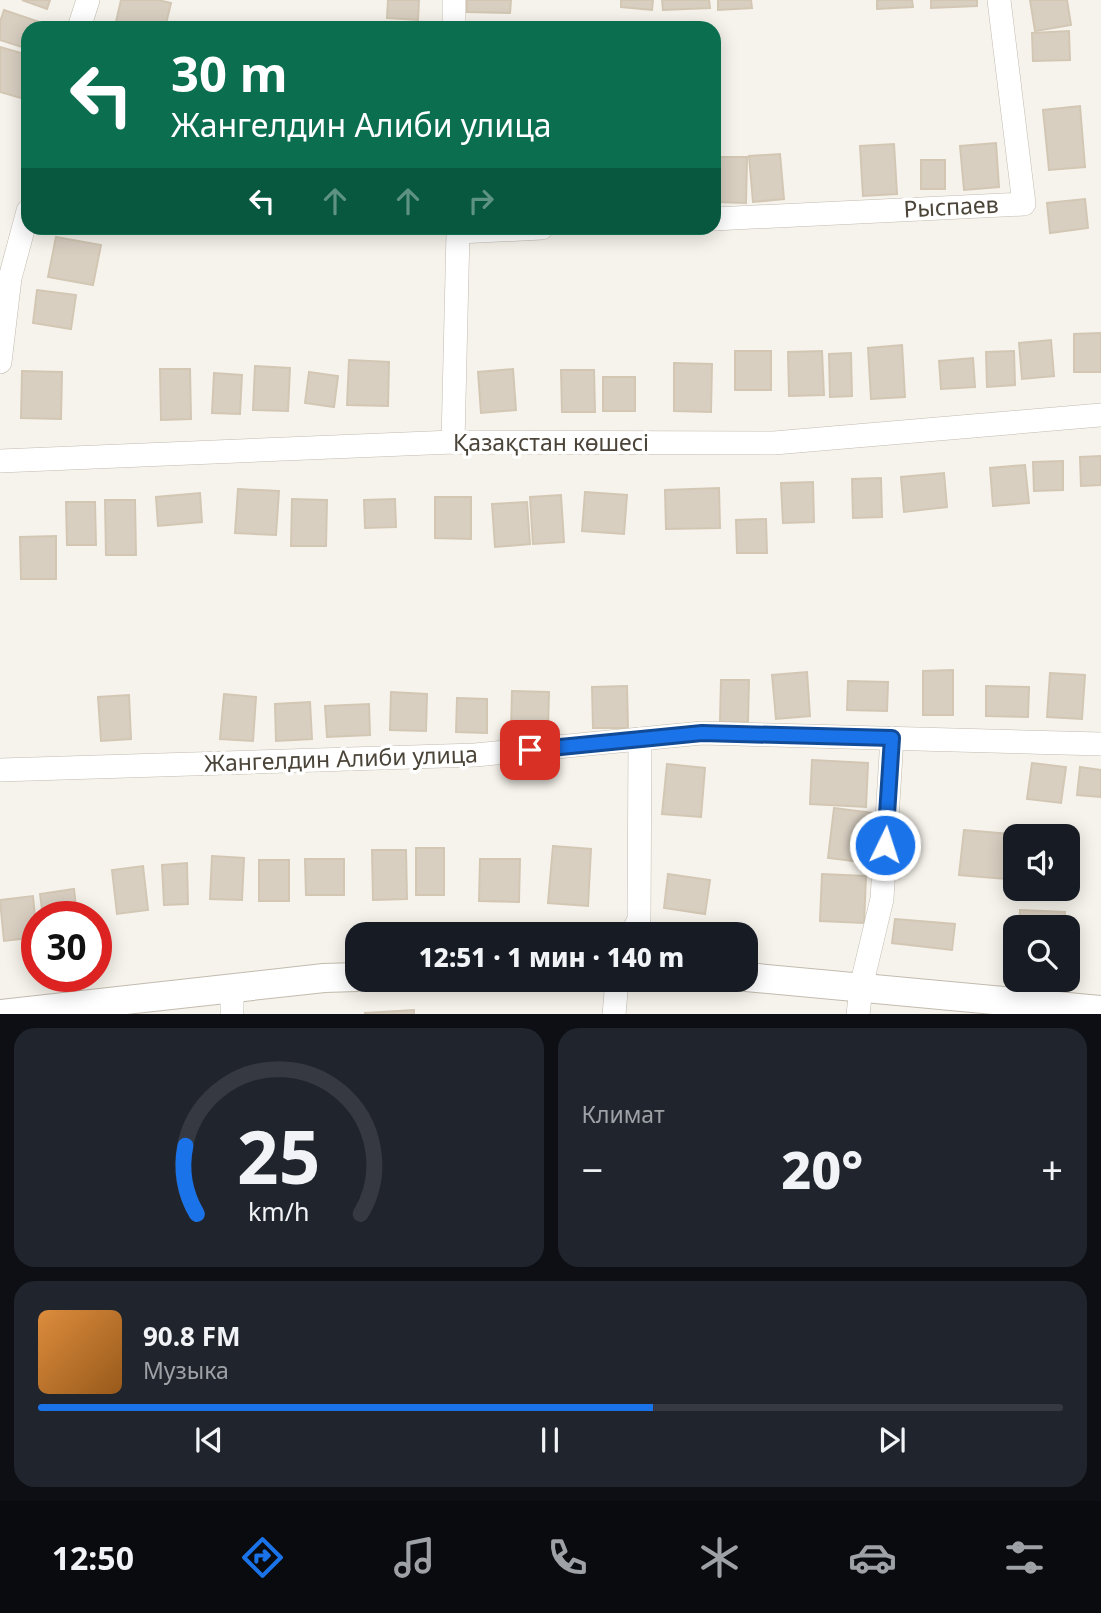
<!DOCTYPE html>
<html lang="ru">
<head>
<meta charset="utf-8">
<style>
	body { margin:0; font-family:"Noto Sans",sans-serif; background:#20242c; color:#f1f3f6; height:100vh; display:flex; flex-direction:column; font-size:26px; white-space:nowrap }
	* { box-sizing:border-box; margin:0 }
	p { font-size:23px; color:#9ea1a6 }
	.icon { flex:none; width:38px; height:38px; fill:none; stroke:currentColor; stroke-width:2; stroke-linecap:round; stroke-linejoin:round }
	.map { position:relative; height:1014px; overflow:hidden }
	.side { display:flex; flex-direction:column; gap:14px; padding:14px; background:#0d0f14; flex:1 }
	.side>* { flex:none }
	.guide { position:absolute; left:21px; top:21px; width:700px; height:214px; border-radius:21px; box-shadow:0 4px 18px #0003; background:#0b6e4f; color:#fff; overflow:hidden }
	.buttons { position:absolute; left:1003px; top:824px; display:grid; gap:14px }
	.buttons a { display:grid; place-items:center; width:77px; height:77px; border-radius:14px; background:#171b24; box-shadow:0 4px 18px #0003; font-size:35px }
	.speed { position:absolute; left:21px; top:901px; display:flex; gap:14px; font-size:35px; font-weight:700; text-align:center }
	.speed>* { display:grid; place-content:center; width:91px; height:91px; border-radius:50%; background:#171b24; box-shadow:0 4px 18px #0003; line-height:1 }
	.speed .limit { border:10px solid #d22; background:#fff; color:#111 }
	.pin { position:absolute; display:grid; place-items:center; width:60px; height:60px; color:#fff; margin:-30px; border-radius:14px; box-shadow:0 4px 10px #0006 }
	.me { position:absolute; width:77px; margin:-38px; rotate:4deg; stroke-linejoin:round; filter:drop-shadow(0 0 5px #0008) }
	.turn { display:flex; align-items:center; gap:24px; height:147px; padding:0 35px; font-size:32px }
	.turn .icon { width:91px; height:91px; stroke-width:2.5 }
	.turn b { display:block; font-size:49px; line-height:60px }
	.lanes { display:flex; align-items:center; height:66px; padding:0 35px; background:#0003; justify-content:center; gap:35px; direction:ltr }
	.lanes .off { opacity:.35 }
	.big { font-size:52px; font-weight:800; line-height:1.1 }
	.side .card { flex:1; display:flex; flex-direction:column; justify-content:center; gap:10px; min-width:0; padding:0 24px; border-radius:21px; background:#20242c }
	.side .dial { align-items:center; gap:0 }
	.dial svg { height:182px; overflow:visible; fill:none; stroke:#363941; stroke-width:7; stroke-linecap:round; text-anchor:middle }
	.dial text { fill:#f1f3f6; stroke:none }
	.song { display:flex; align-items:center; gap:21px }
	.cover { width:84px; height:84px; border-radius:10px; background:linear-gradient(135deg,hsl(30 70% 55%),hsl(30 70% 35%)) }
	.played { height:7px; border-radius:4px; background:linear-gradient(90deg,#1a73e8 60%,#363941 60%) }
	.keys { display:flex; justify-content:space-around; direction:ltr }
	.heat { display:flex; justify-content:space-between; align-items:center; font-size:38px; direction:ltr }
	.side .tiles { flex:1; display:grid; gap:14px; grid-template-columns:1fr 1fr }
	.card:last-child { grid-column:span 2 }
	.trip { position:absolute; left:345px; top:922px; width:413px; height:70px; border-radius:21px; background:#171b24; box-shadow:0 4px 18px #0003; font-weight:800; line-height:70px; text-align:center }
	.dock { display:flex; height:112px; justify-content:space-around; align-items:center; background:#090b0e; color:#9ea1a6 }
	.dock .icon { width:49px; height:49px }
	.dock .selected { color:#1a73e8 }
	.dock b { font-size:32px; color:#f1f3f6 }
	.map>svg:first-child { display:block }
	.building { fill:#d8cfc1; stroke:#d3c7b4; stroke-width:2 }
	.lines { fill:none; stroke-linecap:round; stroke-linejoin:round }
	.minor-casing { stroke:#c2bbae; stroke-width:24 }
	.tertiary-casing { stroke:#c2bbae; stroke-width:30 }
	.minor { stroke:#fff; stroke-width:23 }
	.tertiary { stroke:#fff; stroke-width:28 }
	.route-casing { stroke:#114b97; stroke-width:18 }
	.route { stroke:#1a73e8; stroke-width:12 }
	.labels { text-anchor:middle; stroke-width:7; stroke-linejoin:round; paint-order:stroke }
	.street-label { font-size:23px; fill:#4b4439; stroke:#fff }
</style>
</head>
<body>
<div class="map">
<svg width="1101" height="1015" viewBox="0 0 1101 1015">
	<rect width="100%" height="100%" fill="#f6f3ec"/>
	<g class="building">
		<path d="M22,0H50L47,9Z"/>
		<path d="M121,0H158L171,3L165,28L115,26Z"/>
		<path d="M388,0H419L418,20L387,18Z"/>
		<path d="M467,0H511L510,13L467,12Z"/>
		<path d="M621,0H653L652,10L621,7Z"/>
		<path d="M662,0H709L710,8L663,10Z"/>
		<path d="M718,0H751L752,8L718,10Z"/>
		<path d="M877,0H912L913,7L877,9Z"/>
		<path d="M931,0H977V6L931,8Z"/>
		<path d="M1030,0H1067L1071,25L1035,31Z"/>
		<path d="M4,10L45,24L44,28H28V49L0,40V22Z"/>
		<path d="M1069,31L1070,60L1033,61L1032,33Z"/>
		<path d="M0,47L28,55V72L21,98L0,92Z"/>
		<path d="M1080,106L1085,167L1049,170L1043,110Z"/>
		<path d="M996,143L999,187L964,190L960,146Z"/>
		<path d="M894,144L897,194L863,196L860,146Z"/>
		<path d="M780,154L784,199L753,202L749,156Z"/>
		<path d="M715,157H747L746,203L715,202Z"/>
		<rect x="921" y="160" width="24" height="29"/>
		<path d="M1085,199L1088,228L1050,233L1047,203Z"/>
		<path d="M56,237L101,245L93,285L48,277Z"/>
		<path d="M37,290L76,295L71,329L33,323Z"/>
		<path d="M1101,333V372H1074V334Z"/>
		<path d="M1051,340L1054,376L1022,379L1019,343Z"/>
		<path d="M902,345L905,397L871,399L868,348Z"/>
		<rect x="735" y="351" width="36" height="39"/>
		<path d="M822,351L824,395L789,396L788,352Z"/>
		<path d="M1014,351L1015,385L987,387L986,352Z"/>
		<path d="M851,353L852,396L830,397L829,354Z"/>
		<path d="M973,358L975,387L941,389L939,361Z"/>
		<path d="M349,360L389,362L388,406L347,405Z"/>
		<path d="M674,363L712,364L711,412L674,411Z"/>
		<path d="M255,366L290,368L288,411L253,410Z"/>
		<path d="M160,369H190L191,419L161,420Z"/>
		<path d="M513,369L516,410L481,413L478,372Z"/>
		<path d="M561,370H594L595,412H562Z"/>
		<path d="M22,371L62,372L61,419L21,418Z"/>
		<path d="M309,372L338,376L334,407L305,403Z"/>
		<path d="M214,373L242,375L240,414L212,413Z"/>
		<rect x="603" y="377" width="32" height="34"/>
		<path d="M1101,456V485L1081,486L1080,457Z"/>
		<path d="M1063,461V490L1034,491L1033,462Z"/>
		<path d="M1025,465L1029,503L993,506L990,468Z"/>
		<path d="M944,473L947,507L904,512L901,477Z"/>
		<path d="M881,478L882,517L853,518L852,479Z"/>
		<path d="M813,482L814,522L783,523L781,483Z"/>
		<path d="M719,488L720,528L666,529L665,490Z"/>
		<path d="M238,489L279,491L276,535L235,533Z"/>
		<path d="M585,492L627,495L624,534L582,531Z"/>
		<path d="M200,493L202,522L158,526L156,497Z"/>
		<path d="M561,495L564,542L533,544L530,497Z"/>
		<path d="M435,497H471V539L435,538Z"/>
		<path d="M292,499L327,500L326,546H291Z"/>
		<path d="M395,499L396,527L365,528L364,500Z"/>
		<path d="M105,500H135L136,555H106Z"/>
		<path d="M66,502H95L96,545H67Z"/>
		<path d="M527,502L530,544L495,547L492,504Z"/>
		<path d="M766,519L767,553H737L736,520Z"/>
		<path d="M56,536V579H21L20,537Z"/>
		<path d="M953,670V715H923V671Z"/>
		<path d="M807,672L810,716L776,719L772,675Z"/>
		<path d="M1050,673L1085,675L1082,719L1047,717Z"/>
		<path d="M721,680H749L748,722H720Z"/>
		<path d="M848,681L888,682L887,711L847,710Z"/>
		<path d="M627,686L628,728H593L592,687Z"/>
		<path d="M986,686L1029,687L1028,717L986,716Z"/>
		<path d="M512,691L549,692L548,729H511Z"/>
		<path d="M391,692L427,694L426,731L390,730Z"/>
		<path d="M224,694L256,697L253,741L220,739Z"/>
		<path d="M129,695L131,739L101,741L98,697Z"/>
		<path d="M457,698L487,699V733L456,732Z"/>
		<path d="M310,702L312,739L276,741L275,704Z"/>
		<path d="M369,704L370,735L327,737L325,706Z"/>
		<path d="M812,760L868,763L866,807L810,804Z"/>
		<path d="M1032,763L1066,767L1061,803L1027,799Z"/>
		<path d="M667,764L705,768L701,817L662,814Z"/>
		<path d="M1080,767L1101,770V797L1077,795Z"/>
		<path d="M834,808L874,813L868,863L828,858Z"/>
		<path d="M964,830L1010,834L1006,879L959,875Z"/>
		<path d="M553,846L591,849L588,906L548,903Z"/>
		<rect x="416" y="848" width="28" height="47"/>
		<path d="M372,850H406L407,899L373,900Z"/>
		<path d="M212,856L244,858L242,900L210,899Z"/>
		<path d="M305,859H344V895H306Z"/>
		<path d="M480,859H520L519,902L479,901Z"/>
		<rect x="259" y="860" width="30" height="41"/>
		<path d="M187,863L188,904L164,905L162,865Z"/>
		<path d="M143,866L148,910L117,914L112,870Z"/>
		<path d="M668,874L710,880L705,914L664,908Z"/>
		<path d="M822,874L866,876L864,923L820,921Z"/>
		<path d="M74,889L77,917H43L40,894Z"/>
		<path d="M33,896L37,937L4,941L0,900Z"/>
		<path d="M1020,910L1065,912L1064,928H1019Z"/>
		<path d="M895,919L955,924L952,950L892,943Z"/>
		<path d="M414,1010V1015H365V1013Z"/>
	</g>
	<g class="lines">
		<g class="minor-casing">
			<g id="minor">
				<path d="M79,28L88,0"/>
				<path d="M454,28V0"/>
				<path d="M714,219L1024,204L999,0"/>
				<path d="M0,362L10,278L28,211"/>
				<path d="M453,442L458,232L542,228"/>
				<path d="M0,461L453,442L774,443L1101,415"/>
				<path d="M0,770L475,755L702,733L1101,744"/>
				<path d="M632,934L639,919L640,739"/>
				<path d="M232,988V1015"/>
				<path d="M614,1015L617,980"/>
				<path d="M858,1015L861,987L882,899L892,738"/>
			</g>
		</g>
		<g class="tertiary-casing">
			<g id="tertiary">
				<path d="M746,977L1101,1010"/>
				<path d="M0,1014L324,978L357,977"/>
			</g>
		</g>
		<use href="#minor" class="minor"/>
		<use href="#tertiary" class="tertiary"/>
	</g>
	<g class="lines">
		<g class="route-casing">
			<path id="route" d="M530,750L702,733L892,738L885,845"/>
		</g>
		<use href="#route" class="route"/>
	</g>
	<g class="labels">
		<g class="street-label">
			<text transform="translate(951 207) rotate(-3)" y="8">Рыспаев</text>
			<text x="551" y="451">Қазақстан көшесі</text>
			<text transform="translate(341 759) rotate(-2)" y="8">Жангелдин Алиби улица</text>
		</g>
	</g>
</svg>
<div class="buttons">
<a><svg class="icon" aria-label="sound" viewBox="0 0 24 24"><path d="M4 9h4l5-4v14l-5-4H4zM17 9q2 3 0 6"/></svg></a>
<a><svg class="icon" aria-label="search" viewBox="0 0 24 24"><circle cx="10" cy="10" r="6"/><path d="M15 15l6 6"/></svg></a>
</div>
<div class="speed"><div class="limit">30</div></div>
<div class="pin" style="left:530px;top:750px;background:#d93025"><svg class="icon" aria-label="arrive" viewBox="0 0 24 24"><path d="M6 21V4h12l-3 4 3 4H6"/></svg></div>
<svg class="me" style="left:885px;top:845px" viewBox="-20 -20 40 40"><circle r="17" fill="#1a73e8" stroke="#fff" stroke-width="3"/><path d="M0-11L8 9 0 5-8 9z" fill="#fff"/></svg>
<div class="trip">12:51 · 1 мин · 140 m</div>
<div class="guide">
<div class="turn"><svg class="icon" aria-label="left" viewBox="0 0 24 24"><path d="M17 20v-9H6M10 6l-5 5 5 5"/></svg><div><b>30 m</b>Жангелдин Алиби улица</div></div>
<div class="lanes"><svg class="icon" aria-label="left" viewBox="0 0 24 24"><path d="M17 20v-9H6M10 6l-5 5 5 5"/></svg><svg class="icon off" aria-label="ahead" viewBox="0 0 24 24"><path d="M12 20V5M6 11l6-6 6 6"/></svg><svg class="icon off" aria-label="ahead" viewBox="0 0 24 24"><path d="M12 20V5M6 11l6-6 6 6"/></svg><svg class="icon off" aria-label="right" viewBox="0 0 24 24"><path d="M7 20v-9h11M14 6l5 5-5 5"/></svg></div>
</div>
</div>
<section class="side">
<div class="tiles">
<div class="card dial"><svg viewBox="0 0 100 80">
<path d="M14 69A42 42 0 1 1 86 69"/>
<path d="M14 69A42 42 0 0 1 9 39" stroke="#1a73e8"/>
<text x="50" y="56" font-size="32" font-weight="700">25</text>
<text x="50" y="72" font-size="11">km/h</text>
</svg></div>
<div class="card"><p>Климат</p>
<div class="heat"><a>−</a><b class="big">20°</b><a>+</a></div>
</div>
<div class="card">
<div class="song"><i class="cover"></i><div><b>90.8 FM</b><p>Музыка</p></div></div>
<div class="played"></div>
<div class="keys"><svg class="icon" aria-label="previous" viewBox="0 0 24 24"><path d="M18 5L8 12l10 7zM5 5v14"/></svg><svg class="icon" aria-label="pause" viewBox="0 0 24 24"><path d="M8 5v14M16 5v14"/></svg><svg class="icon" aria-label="next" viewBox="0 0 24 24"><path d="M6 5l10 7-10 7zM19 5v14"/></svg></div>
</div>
</div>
</section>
<nav class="dock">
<b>12:50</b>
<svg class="icon selected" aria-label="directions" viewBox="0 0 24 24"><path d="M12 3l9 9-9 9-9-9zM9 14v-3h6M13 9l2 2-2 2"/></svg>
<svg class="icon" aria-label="music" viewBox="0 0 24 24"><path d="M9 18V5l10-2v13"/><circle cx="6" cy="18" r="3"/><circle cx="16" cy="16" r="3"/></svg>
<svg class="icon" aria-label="phone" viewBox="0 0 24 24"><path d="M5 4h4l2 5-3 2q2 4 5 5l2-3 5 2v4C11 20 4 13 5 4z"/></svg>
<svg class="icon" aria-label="climate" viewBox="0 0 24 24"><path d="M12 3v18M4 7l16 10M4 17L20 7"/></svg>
<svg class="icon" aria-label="car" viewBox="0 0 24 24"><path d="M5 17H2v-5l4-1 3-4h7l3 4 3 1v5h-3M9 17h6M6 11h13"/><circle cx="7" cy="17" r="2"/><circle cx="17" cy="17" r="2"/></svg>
<svg class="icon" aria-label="filters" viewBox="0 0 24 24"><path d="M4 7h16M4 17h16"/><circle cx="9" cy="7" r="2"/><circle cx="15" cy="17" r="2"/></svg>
</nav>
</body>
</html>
